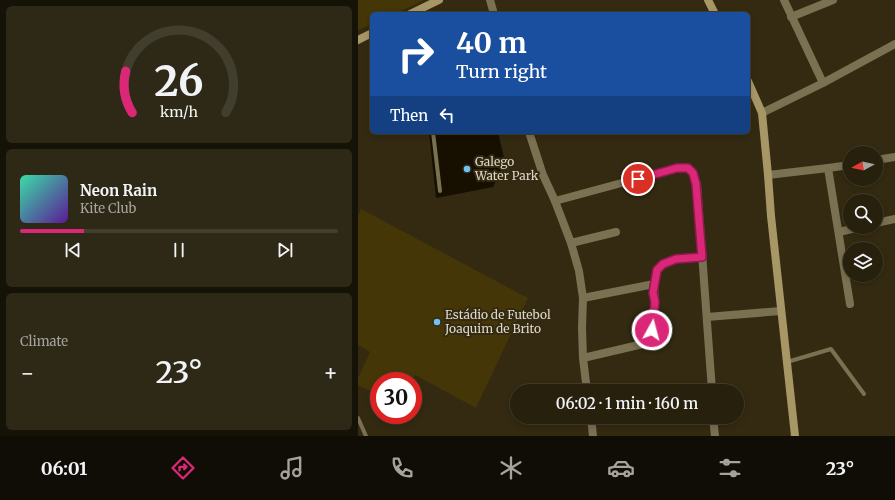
<!DOCTYPE html>
<html lang="en">
<head>
<meta charset="utf-8">
<style>
	body { margin:0; font-family:Merriweather,serif; background:#2e2816; color:#f1f3f6; height:100vh; display:flex; flex-direction:column; font-size:15px; white-space:nowrap }
	* { box-sizing:border-box; margin:0 }
	p { font-size:13px; color:#a4a39d }
	.icon { flex:none; width:22px; height:22px; fill:none; stroke:currentColor; stroke-width:2; stroke-linecap:round; stroke-linejoin:round }
	.map { position:relative; flex:1; overflow:hidden }
	.panel { display:flex; flex-direction:column; gap:6px; padding:6px; background:#151207; width:358px }
	.panel>* { flex:none }
	.top-card { position:absolute; left:12px; top:12px; width:380px; height:122px; border-radius:6px; box-shadow:0 2px 6px #0003,0 0 0 1px #423e2e; background:#1a4fa0; color:#fff; overflow:hidden }
	.needle { width:26px; rotate:262deg }
	.tools { position:absolute; left:485px; top:146px; display:grid; gap:8px }
	.tools a { display:grid; place-items:center; width:40px; height:40px; border-radius:50%; background:#26200d; box-shadow:0 2px 6px #0003,0 0 0 1px #423e2e; font-size:20px }
	.speed { position:absolute; left:12px; top:372px; display:flex; gap:8px; font-size:20px; font-weight:700; text-align:center }
	.speed>* { display:grid; place-content:center; width:52px; height:52px; border-radius:50%; background:#26200d; box-shadow:0 2px 6px #0003,0 0 0 1px #423e2e; line-height:1 }
	.speed .limit { border:6px solid #d22; background:#fff; color:#111 }
	.pin { position:absolute; display:grid; place-items:center; width:34px; height:34px; color:#fff; margin:-17px; border:2px solid #fff; border-radius:50%; box-shadow:0 1px 4px #0007 }
	.me { position:absolute; width:44px; margin:-22px; rotate:7deg; stroke-linejoin:round; filter:drop-shadow(0 0 3px #0008) }
	.turn { display:flex; align-items:center; gap:14px; height:84px; padding:0 20px; font-size:18px }
	.turn .icon { width:52px; height:52px; stroke-width:2.5 }
	.turn b { display:block; font-size:28px; line-height:34px }
	.then { display:flex; align-items:center; height:38px; padding:0 20px; background:#0003; gap:8px; font-size:15px }
	.big { font-size:30px; font-weight:600; line-height:1.1 }
	.panel .widget { flex:1; display:flex; flex-direction:column; justify-content:center; gap:6px; min-width:0; padding:0 14px; border-radius:6px; background:#2e2816 }
	.panel .dial { align-items:center; gap:0 }
	.dial svg { height:104px; overflow:visible; fill:none; stroke:#423e2e; stroke-width:7; stroke-linecap:round; text-anchor:middle }
	.dial text { fill:#f1f3f6; stroke:none }
	.song { display:flex; align-items:center; gap:12px }
	.cover { width:48px; height:48px; border-radius:6px; background:linear-gradient(135deg,hsl(160 70% 55%),hsl(270 70% 35%)) }
	.played { height:4px; border-radius:2px; background:linear-gradient(90deg,#db2777 20%,#423e2e 20%) }
	.keys { display:flex; justify-content:space-around; direction:ltr }
	.heat { display:flex; justify-content:space-between; align-items:center; font-size:22px; direction:ltr }
	.trip { position:absolute; left:152px; top:384px; width:234px; height:40px; border-radius:20px; background:#26200d; box-shadow:0 2px 6px #0003,0 0 0 1px #423e2e; font-weight:600; line-height:40px; text-align:center }
	.menu { display:flex; height:64px; justify-content:space-around; align-items:center; background:#0f0d05; color:#a4a39d }
	.menu .icon { width:28px; height:28px }
	.menu .on { color:#db2777 }
	.menu b { font-size:18px; color:#f1f3f6 }
	main { display:flex; flex:1; min-height:0 }
	.map>svg:first-child { display:block }
	.green { fill:#443606 }
	.water { fill:#171000 }
	.lines { fill:none; stroke-linecap:round; stroke-linejoin:round }
	.service { stroke:#7a7052; stroke-width:4 }
	.minor { stroke:#7a7052; stroke-width:8 }
	.secondary { stroke:#a79767; stroke-width:8 }
	.route-casing { stroke:#8e194d; stroke-width:10 }
	.route { stroke:#db2777; stroke-width:7 }
	.poi-dot { fill:#71c1f5; stroke:#332a11; stroke-width:1.5 }
	.labels { text-anchor:middle; stroke-width:4; stroke-linejoin:round; paint-order:stroke }
	.poi-label { font-size:12px; fill:#dcd7c8; stroke:#332a11; text-anchor:start }
</style>
</head>
<body>
<main>
<section class="panel">
<div class="widget dial"><svg viewBox="0 0 100 80">
<path d="M14 69A42 42 0 1 1 86 69"/>
<path d="M14 69A42 42 0 0 1 9 37" stroke="#db2777"/>
<text x="50" y="56" font-size="32" font-weight="700">26</text>
<text x="50" y="72" font-size="11">km/h</text>
</svg></div>
<div class="widget">
<div class="song"><i class="cover"></i><div><b>Neon Rain</b><p>Kite Club</p></div></div>
<div class="played"></div>
<div class="keys"><svg class="icon" aria-label="previous" viewBox="0 0 24 24"><path d="M18 5L8 12l10 7zM5 5v14"/></svg><svg class="icon" aria-label="pause" viewBox="0 0 24 24"><path d="M8 5v14M16 5v14"/></svg><svg class="icon" aria-label="next" viewBox="0 0 24 24"><path d="M6 5l10 7-10 7zM19 5v14"/></svg></div>
</div>
<div class="widget"><p>Climate</p>
<div class="heat"><a>−</a><b class="big">23°</b><a>+</a></div>
</div>
</section>
<div class="map">
<svg width="537" height="436" viewBox="0 0 537 436">
	<rect width="100%" height="100%" fill="#332a11"/>
	<g class="green">
		<path d="M0,0H67L36,14H14V24L0,30Z"/>
		<path d="M3,209L170,298L118,408L57,375L53,381H21V395L0,385V378L12,352L0,345V215Z"/>
	</g>
	<path class="water" d="M71,132H140L147,162L135,187L78,198Z"/>
	<g class="lines">
		<g class="service">
			<path d="M75,132L82,191"/>
			<path d="M429,362L473,349L506,394"/>
			<path d="M0,418L8,436"/>
		</g>
		<g class="minor">
			<path d="M132,0L136,14"/>
			<path d="M426,0L465,83"/>
			<path d="M433,17L475,0"/>
			<path d="M404,113L465,83L537,44"/>
			<path d="M171,132L185,175L197,201L213,243L221,271L225,298L224,328L225,358L229,391"/>
			<path d="M518,160L537,157"/>
			<path d="M470,168L492,304"/>
			<path d="M410,175L470,168L492,165"/>
			<path d="M197,201L319,168H330L335,173L339,184L354,391"/>
			<path d="M518,223L537,219"/>
			<path d="M481,232L502,227"/>
			<path d="M213,243L258,232"/>
			<path d="M225,298L296,284C297,280 297,274 299,271C305,257 332,258 344,257"/>
			<path d="M349,317L423,311"/>
			<path d="M225,358L285,344L292,340C294,328 296,316 297,303C297,297 296,290 296,284"/>
			<path d="M233,417L235,436"/>
			<path d="M355,417L357,436"/>
		</g>
		<g class="secondary">
			<path d="M350,0L357,14"/>
			<path d="M52,14L81,0"/>
			<path d="M0,40L14,33"/>
			<path d="M390,81L404,113L410,175L413,216L437,436"/>
		</g>
	</g>
	<g class="lines">
		<g class="route-casing">
			<path id="route" d="M280,179L319,168H330L335,173L338,184L344,257L318,259L305,264L299,270L295,293L297,302L295,321L294,330"/>
		</g>
		<use href="#route" class="route"/>
	</g>
	<g class="poi-dot">
		<circle cx="109" cy="169" r="4"/>
		<circle cx="79" cy="322" r="4"/>
	</g>
	<g class="labels">
		<g class="poi-label">
			<text x="117" y="166">Galego<tspan x="117" dy="14">Water Park</tspan></text>
			<text x="87" y="319">Estádio de Futebol<tspan x="87" dy="14">Joaquim de Brito</tspan></text>
		</g>
	</g>
</svg>
<div class="tools">
<a><svg class="needle" viewBox="-14 -14 28 28"><path d="M0-13l5 13h-10z" fill="#e53935"/><path d="M0 13l5-13h-10z" fill="#a4a39d"/></svg></a>
<a><svg class="icon" aria-label="search" viewBox="0 0 24 24"><circle cx="10" cy="10" r="6"/><path d="M15 15l6 6"/></svg></a>
<a><svg class="icon" aria-label="layers" viewBox="0 0 24 24"><path d="M12 4l9 5-9 5-9-5zM3 14l9 5 9-5"/></svg></a>
</div>
<div class="speed"><div class="limit">30</div></div>
<div class="pin" style="left:280px;top:179px;background:#d93025"><svg class="icon" aria-label="arrive" viewBox="0 0 24 24"><path d="M6 21V4h12l-3 4 3 4H6"/></svg></div>
<svg class="me" style="left:294px;top:330px" viewBox="-20 -20 40 40"><circle r="17" fill="#db2777" stroke="#fff" stroke-width="3"/><path d="M0-11L8 9 0 5-8 9z" fill="#fff"/></svg>
<div class="trip">06:02 · 1 min · 160 m</div>
<div class="top-card">
<div class="turn"><svg class="icon" aria-label="right" viewBox="0 0 24 24"><path d="M7 20v-9h11M14 6l5 5-5 5"/></svg><div><b>40 m</b>Turn right</div></div>
<div class="then">Then<svg class="icon" aria-label="left" viewBox="0 0 24 24"><path d="M17 20v-9H6M10 6l-5 5 5 5"/></svg></div>
</div>
</div>
</main>
<nav class="menu">
<b>06:01</b>
<svg class="icon on" aria-label="directions" viewBox="0 0 24 24"><path d="M12 3l9 9-9 9-9-9zM9 14v-3h6M13 9l2 2-2 2"/></svg>
<svg class="icon" aria-label="music" viewBox="0 0 24 24"><path d="M9 18V5l10-2v13"/><circle cx="6" cy="18" r="3"/><circle cx="16" cy="16" r="3"/></svg>
<svg class="icon" aria-label="phone" viewBox="0 0 24 24"><path d="M5 4h4l2 5-3 2q2 4 5 5l2-3 5 2v4C11 20 4 13 5 4z"/></svg>
<svg class="icon" aria-label="climate" viewBox="0 0 24 24"><path d="M12 3v18M4 7l16 10M4 17L20 7"/></svg>
<svg class="icon" aria-label="car" viewBox="0 0 24 24"><path d="M5 17H2v-5l4-1 3-4h7l3 4 3 1v5h-3M9 17h6M6 11h13"/><circle cx="7" cy="17" r="2"/><circle cx="17" cy="17" r="2"/></svg>
<svg class="icon" aria-label="filters" viewBox="0 0 24 24"><path d="M4 7h16M4 17h16"/><circle cx="9" cy="7" r="2"/><circle cx="15" cy="17" r="2"/></svg>
<b>23°</b>
</nav>
</body>
</html>
